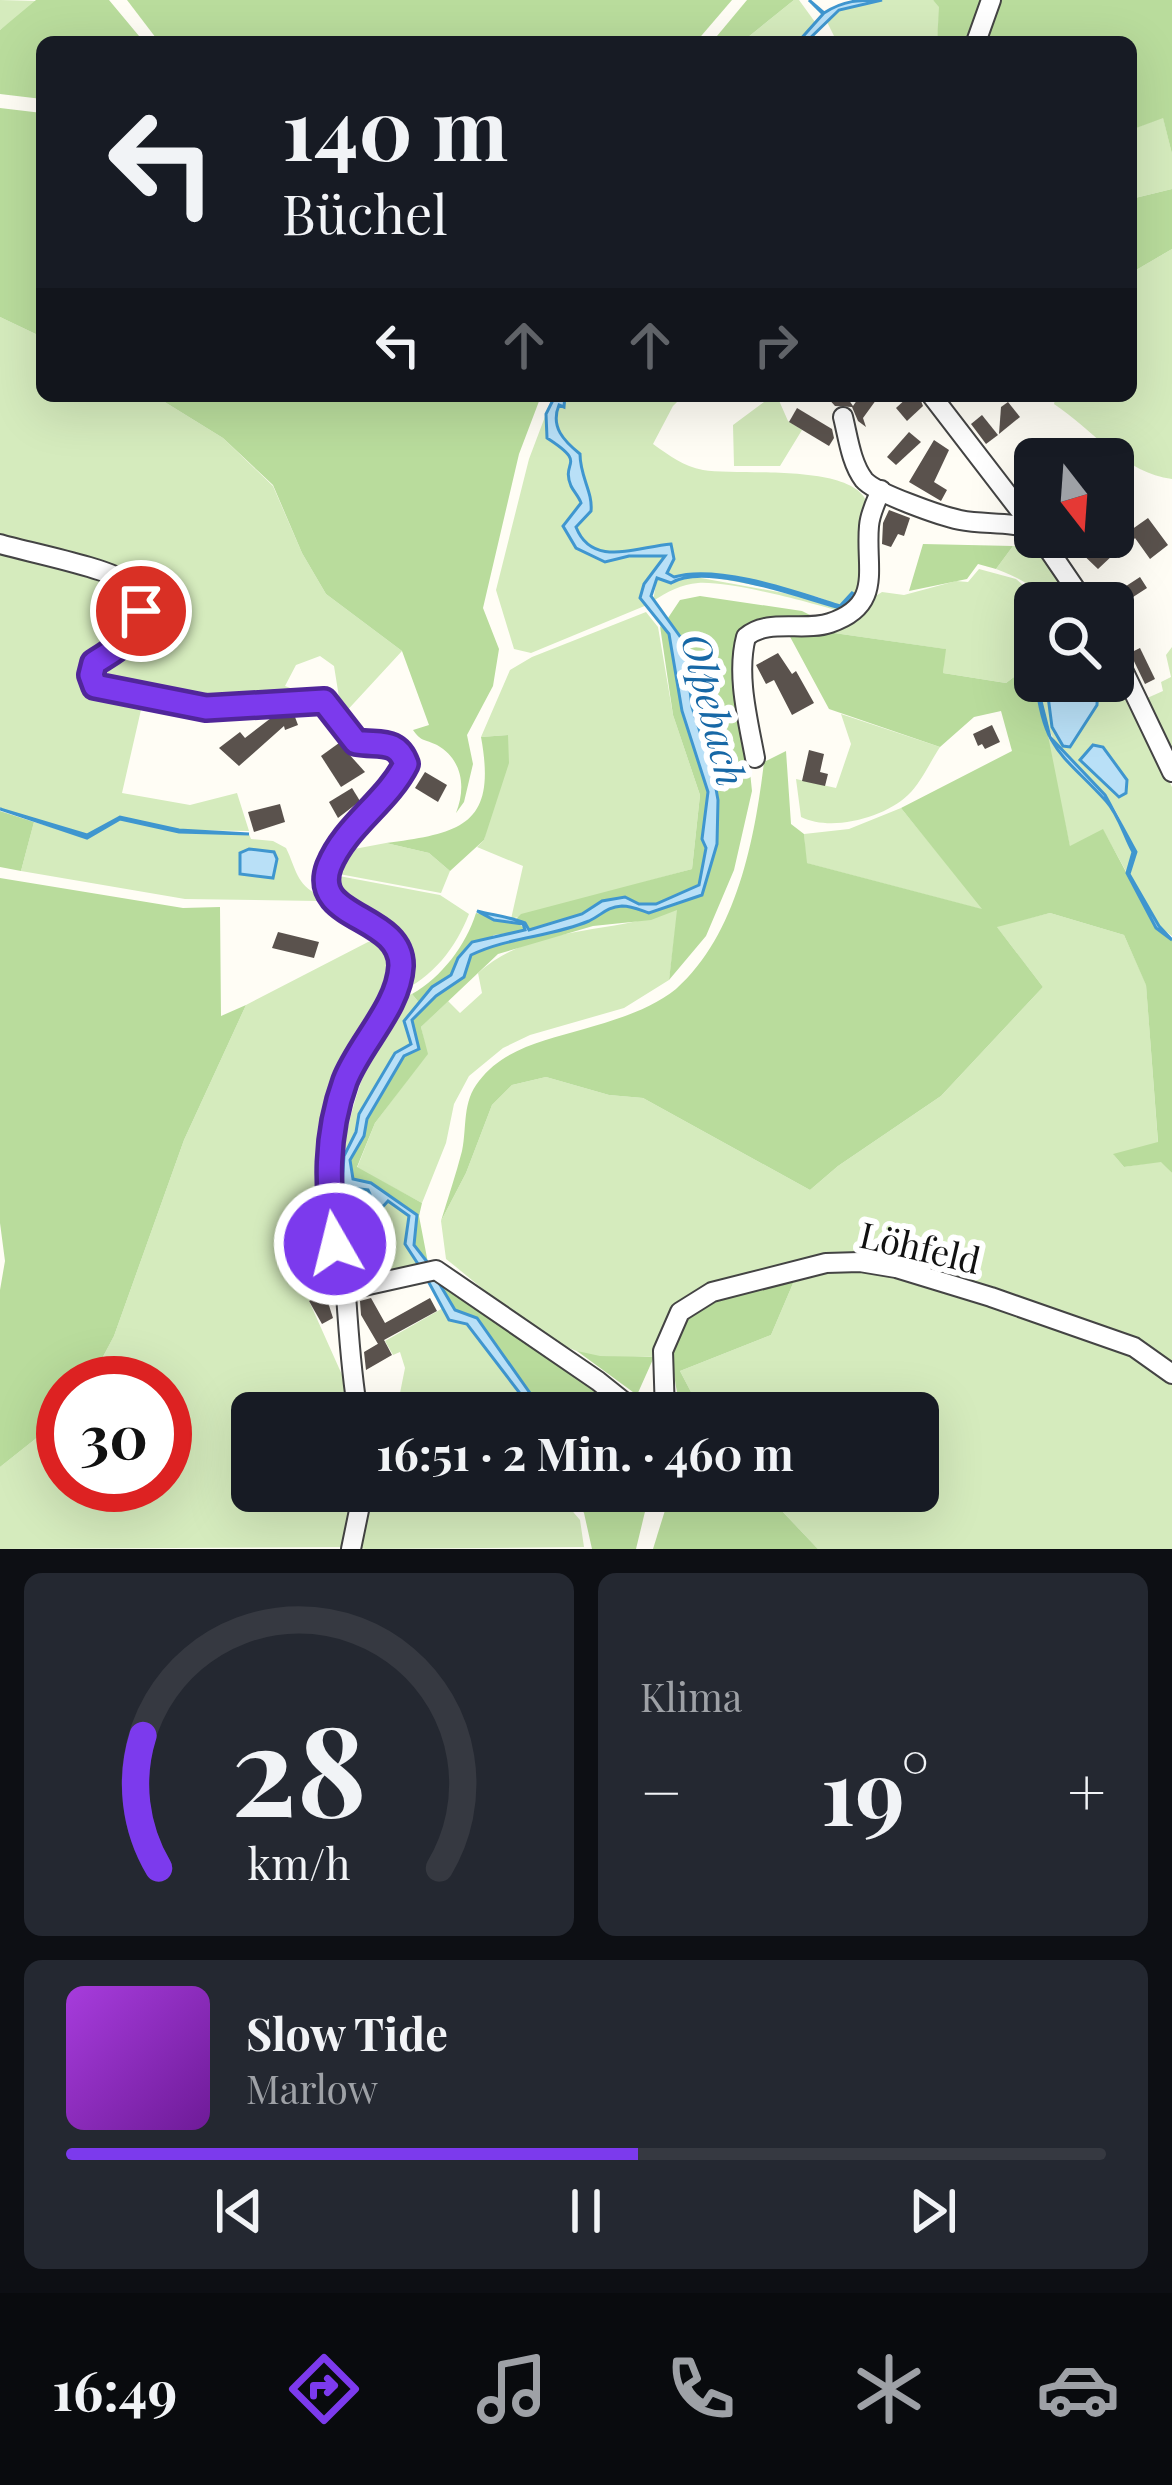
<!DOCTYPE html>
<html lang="de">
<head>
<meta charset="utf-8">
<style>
	body { margin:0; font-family:"Playfair Display",serif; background:#242831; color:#f1f3f6; height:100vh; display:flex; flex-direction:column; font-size:45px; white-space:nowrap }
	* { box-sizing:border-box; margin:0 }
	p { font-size:39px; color:#9ea1a6 }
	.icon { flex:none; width:66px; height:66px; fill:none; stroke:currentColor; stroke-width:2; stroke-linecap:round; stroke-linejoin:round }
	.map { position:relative; height:1549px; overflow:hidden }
	.panel { display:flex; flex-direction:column; gap:24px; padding:24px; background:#0d0f14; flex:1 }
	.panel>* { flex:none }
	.banner { position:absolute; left:36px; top:36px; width:1101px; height:366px; border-radius:18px; box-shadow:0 12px 48px #0002; background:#171b24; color:#f1f3f6; overflow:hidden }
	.needle { width:78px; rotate:163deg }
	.fabs { position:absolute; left:1014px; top:438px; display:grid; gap:24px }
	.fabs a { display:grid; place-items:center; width:120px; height:120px; border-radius:18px; background:#171b24; box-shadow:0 12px 48px #0002; font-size:60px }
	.speed { position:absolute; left:36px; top:1356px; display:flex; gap:24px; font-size:60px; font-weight:700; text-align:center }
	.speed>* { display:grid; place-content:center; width:156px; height:156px; border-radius:50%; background:#171b24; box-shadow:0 12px 48px #0002; line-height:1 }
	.speed .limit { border:18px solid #d22; background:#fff; color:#111 }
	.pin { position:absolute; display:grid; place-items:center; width:102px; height:102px; color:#fff; margin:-51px; border:6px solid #fff; border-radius:50%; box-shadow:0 3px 12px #0007 }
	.me { position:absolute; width:132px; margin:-66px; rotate:352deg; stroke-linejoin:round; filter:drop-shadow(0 0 9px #0008) }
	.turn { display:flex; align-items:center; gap:42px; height:252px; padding:0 48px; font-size:54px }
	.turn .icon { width:156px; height:156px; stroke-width:2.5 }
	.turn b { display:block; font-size:84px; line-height:102px }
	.lanes { display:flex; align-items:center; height:114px; padding:0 48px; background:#0003; justify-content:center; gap:60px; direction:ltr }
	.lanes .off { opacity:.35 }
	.big { font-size:90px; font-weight:700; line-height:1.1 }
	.panel .widget { flex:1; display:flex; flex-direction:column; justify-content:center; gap:18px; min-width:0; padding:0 42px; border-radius:18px; background:#242831 }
	.panel .dial { align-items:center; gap:0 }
	.dial svg { height:312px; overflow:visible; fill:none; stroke:#363941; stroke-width:7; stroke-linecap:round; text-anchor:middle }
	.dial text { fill:#f1f3f6; stroke:none }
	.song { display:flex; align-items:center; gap:36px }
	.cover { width:144px; height:144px; border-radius:18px; background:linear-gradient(135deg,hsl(280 70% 55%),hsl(280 70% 35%)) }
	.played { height:12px; border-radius:6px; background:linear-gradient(90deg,#7c3aed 55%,#363941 55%) }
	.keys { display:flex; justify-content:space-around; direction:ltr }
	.heat { display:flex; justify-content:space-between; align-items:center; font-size:66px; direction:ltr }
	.panel .tiles { flex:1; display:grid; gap:24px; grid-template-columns:1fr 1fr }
	.widget:last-child { grid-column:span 2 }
	.trip { position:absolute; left:231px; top:1392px; width:708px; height:120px; border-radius:18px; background:#171b24; box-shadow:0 12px 48px #0002; font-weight:700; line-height:120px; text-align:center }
	.menu { display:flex; height:192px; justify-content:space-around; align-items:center; background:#090b0e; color:#9ea1a6 }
	.menu .icon { width:84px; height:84px }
	.menu .active { color:#7c3aed }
	.menu b { font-size:54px; color:#f1f3f6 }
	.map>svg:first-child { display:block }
	.green { fill:#d5ebbd }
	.forest { fill:#b9dc9c }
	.water { fill:#b9e0f7; stroke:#3f96cf; stroke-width:3 }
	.building { fill:#5a524d }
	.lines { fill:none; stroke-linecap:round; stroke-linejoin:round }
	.minor-casing { stroke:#444; stroke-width:22 }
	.minor { stroke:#fff; stroke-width:18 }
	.route-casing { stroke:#51269a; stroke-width:30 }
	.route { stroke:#7c3aed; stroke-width:21 }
	.labels { text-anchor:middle; stroke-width:12; stroke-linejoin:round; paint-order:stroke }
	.street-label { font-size:36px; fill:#111; stroke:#fff }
	.water-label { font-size:39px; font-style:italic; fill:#1768a6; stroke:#fff }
</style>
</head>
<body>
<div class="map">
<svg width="1172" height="1549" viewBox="0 0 1172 1549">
	<rect width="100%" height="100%" fill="#fffdf5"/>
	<g class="green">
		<path d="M0,0L38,1L0,30Z"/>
		<path d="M794,0H799L815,22L798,42H742Z"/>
		<path d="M877,0H933L940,6L937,42H837L827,22L839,10Z"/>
		<path d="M1163,117L1172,154V189L1131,199V130Z"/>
		<path d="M1172,249V479C1126,474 1092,429 1054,404L1056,396H1131V273Z"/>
		<path d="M0,317L42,337V396H155L223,438L273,486L302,553L326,594L402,651L342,716L334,666L320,656L296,665L285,686L309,695L218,704L104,676L129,649L141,592L0,537Z"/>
		<path d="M565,396H683L673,406L653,444C670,456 683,466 703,470C740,476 859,462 868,506L862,588L842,612C809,602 731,581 698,583C682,584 667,592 653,601L657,578L673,580L690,576L817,599L834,607L846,606L855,593L840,606L818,597L690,573L674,578L667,574L670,544C635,547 592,568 576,526L585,518L590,495L580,476V454C559,436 549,421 565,396Z"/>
		<path d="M772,396H777L788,421L802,430L780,466H734L733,425Z"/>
		<path d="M546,414L547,438L567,451L573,462L569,476L581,503L563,526L605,562L629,556L666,555L644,584L641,598L647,605L531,653L514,649L496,590L529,459Z"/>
		<path d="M1013,546H1021L1024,551H1042L1076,603H1046C1038,587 1013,575 996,569Z"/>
		<path d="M0,548L120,586C150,627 111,632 88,654C80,661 79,672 78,682L143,701L122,793L190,805L237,793L249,831L179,830L120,817L87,835L0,809Z"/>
		<path d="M979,569L1016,579L1044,603H1035V670L1030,665L1006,683L943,673L945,649L820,631L882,592L904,595L956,581L968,582Z"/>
		<path d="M646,612L658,627L673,715L700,795L692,869L511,919L523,866L477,847L484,840L508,735L481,737L510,670L532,657Z"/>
		<path d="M1172,647V754L1145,699L1163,691L1161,682L1171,677L1166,655Z"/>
		<path d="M1113,666L1172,787V936L1159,926L1129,873L1136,852C1126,836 1121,816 1109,801C1068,749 1047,757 1038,681H1046L1045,685L1100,687L1098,681H1113Z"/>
		<path d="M841,714L940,747C930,762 921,783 908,795C884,818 831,832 801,817L796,779L836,788L851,744Z"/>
		<path d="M1046,734C1061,760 1087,776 1106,800C1118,815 1124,836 1133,853L1127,873L1103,830L1070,847Z"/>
		<path d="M901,808L984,910L806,863L804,834L849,829Z"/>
		<path d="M120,819L179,832L249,834L251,839L273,841L286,848C296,868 296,885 319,895V901L185,899L21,871L34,822L87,838Z"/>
		<path d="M386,843L429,853L450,871L441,893L339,874L349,850Z"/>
		<path d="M339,876L440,895L469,914C456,947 433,978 399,992L403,958L337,890Z"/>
		<path d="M678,909L669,980L624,1008L530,1035L503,1048L469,1076L454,1104L446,1143L422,1203L357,1168L375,1123L427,1054L421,1027L448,1001L460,1013L482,993L478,973C531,924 614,935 678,909Z"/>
		<path d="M1050,913L1124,935L1146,984L1158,1143L1114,1155L1124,1167L1161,1161L1172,1173V1366L1154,1351L825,1256L663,1331L654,1357C630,1356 601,1360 579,1352C535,1336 483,1288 446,1259L441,1221L466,1173L492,1105L512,1085L546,1077L609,1095L643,1098L810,1190L838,1166L941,1096L1043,987L996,926Z"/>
		<path d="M368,942H379C403,984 366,1013 351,1052C323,1127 332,1206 337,1283L309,1301L343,1377L348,1413H252V1491H354L345,1547L0,1549V1467L63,1417V1485H165V1383H89L114,1336L184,1140L246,1005Z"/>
		<path d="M412,994L421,1005L405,1021L411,1044C376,1088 346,1129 342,1186L368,1190L374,1201H388L409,1216L420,1267L360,1279L352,1276C320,1180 355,1085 396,998Z"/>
		<path d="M826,1268L894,1273L1120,1348L1172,1381V1549H818L763,1491H918V1413H738L742,1400L725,1413H702L680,1371L771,1335L797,1274Z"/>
		<path d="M443,1308L449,1320L467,1323L535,1413H364L398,1403L405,1368L400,1352L393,1355L385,1341Z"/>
		<path d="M369,1491H562L563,1500L580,1520L584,1547L365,1549L358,1547Z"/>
	</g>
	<g class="forest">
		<path d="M36,0H109L144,42H42V99L0,94V30Z"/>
		<path d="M127,0H732L696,42H159Z"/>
		<path d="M747,0H794L742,42H712Z"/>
		<path d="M933,0H981L966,42H937L939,7Z"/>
		<path d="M1001,0H1172V154L1163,118L1131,130V42H986Z"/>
		<path d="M0,108L42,113V337L0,317Z"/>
		<path d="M1172,189V249L1131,273V199Z"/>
		<path d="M155,396H541L519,454L483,608L499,649L493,686L467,735L473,764L464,802L456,813C466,788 463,760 437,745C425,739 421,742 413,730L429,725L402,651L326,594L302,553L273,485L223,438Z"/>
		<path d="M923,544L1013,546L996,569L978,564L967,579L909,591Z"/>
		<path d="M700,596L802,611L818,619L748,624L737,647L752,791L734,870L706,936L669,980L677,910L651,920L593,926L498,954L421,1027L428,1054L375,1123L357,1167L422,1203L419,1216L428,1263L414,1245L417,1215L371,1183L353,1179L350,1160L364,1136L367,1119L404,1056L418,1049L411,1020L436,996L464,977L471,955C508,937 551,937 589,921C602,915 606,907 622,906C632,906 640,910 649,913L702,895L713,772L692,707L684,642L666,621L680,600Z"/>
		<path d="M660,626L669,633L682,711L708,792L702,838L706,848L699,885L656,904H639L624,897L602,901L582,914L528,931L525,923L516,919L521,914L692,869L700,795L673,715Z"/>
		<path d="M820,631L946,649L943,673L1006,683L1031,664L1035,670L1070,846L1103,829L1156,928L1172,940V1173L1161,1162L1124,1167L1113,1154L1158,1142L1146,985L1124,935L1050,913L997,927L1043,987L941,1096L838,1166L810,1190L643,1098L609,1095L546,1077L512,1085L492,1105L466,1173L441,1221C448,1198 456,1174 462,1151C467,1126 462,1102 479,1081C504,1048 546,1040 584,1029C615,1020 650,1010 676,989C737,935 755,838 764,762L786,751L791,824L804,834L807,863L982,909L901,808L1012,751L1001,711L974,717L940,747L829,709L788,633Z"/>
		<path d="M508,735L509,763L484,840L450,871L429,853L386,843C463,833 497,824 481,737Z"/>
		<path d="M0,811L34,822L21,871L0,867Z"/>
		<path d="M0,878L183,908L220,907L221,1016L246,1005L184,1140L114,1336L89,1383H63V1417L0,1467V1290L5,1261L0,1223Z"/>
		<path d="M476,913C491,917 519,918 526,931L494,935L458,958L451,975L432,987L421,1005L412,994C442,977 466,945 476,913Z"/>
		<path d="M797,1274L771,1335L680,1371L702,1413H686C676,1399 676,1384 673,1368C664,1299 748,1288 797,1274Z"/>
		<path d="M436,1278L631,1413H544L477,1318L454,1310Z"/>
		<path d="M577,1351L600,1356L654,1357L637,1395Z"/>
		<path d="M571,1491H650L636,1549H592L584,1513Z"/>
		<path d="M671,1491H763L818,1549H653Z"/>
	</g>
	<g class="water">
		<path d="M809,0L824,13C844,0 859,0 882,0L839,10L806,42H798L823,14Z"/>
		<path d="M555,396H565L564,407L559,405C550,427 564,441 580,454C580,477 593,492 591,511L576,527C592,568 636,547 671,544L674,559L667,573L674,577C718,564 796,592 840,606L852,593L855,595L840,608C802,598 705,561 671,583L657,578L651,596L684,642L692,707L713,772L718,800L717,844L702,895L649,913C640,910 632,906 622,906C606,907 602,915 589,921C551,937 508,937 471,955L464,977L436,996L412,1020L419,1049L404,1056L367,1119L364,1136L350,1160L353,1179L371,1183L417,1215L414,1245L428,1263L420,1267L405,1244L409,1216L388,1201L378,1212L372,1208L373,1201L368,1190L342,1187L344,1156L356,1132L359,1114L395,1053L411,1044L404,1021L432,987L451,975L458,958L472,942L525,930L523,924L494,920L477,911C492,915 510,917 525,923L529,930L582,914L602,901L625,897L639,904H656L699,885L706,848L702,839L708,792L682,711L669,634L640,598L644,584L665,556H629L605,562L576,548L563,526L581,503C579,497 574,492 571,486C560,460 589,465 547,438L546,414Z"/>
		<path d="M1036,681L1050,737L1105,795L1136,852L1129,874L1159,926L1172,940L1156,928L1127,873L1133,852C1124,836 1119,815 1106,801C1063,754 1044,752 1036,681Z"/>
		<path d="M1046,681H1098L1097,705L1070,747L1063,746L1052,727Z"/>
		<path d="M1093,745L1103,747L1127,780L1126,793L1119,797L1080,760Z"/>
		<path d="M0,809L87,835L120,817L179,830L249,834L179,832L120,819L87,838Z"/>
		<path d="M249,849L274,852L277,859L273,878L240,874V853Z"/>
		<path d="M436,1278L455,1310L477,1318L544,1413H535L467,1324L449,1320L427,1279Z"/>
	</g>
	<g class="building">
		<path d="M826,396H846L853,406L860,396H879L863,418L866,427L858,421L852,407L835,406Z"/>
		<path d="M909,396H919L923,406L907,421L896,408Z"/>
		<path d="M1008,402L1020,417L999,434L1001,407Z"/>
		<path d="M797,408L832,429L834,438L829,446L789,422Z"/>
		<path d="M982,415L998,435L986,444L971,424Z"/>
		<path d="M909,432L921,442L896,465L887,457Z"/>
		<path d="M934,440L949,450L934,482L947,490L941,501L909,482Z"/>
		<path d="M889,510L910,518L904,536L898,534L891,547L882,544L883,523Z"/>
		<path d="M1148,518L1168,545L1150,559L1135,538L1119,558L1114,554L1098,569L1076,548L1086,537H1094L1101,543L1108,537L1114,542Z"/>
		<path d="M1140,577L1147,588L1113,610V603H1100Z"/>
		<path d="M1140,648L1155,679L1145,684L1130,653Z"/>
		<path d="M778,653L792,674L796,671L814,703L792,715L774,680L766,684L756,665Z"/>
		<path d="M295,717L298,725L285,730L284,726L239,766L219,748L240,732L245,738L271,718Z"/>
		<path d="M992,725L1000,742L985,749L982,744L978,746L973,734Z"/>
		<path d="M339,743L365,772L341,787L321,756Z"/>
		<path d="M809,750L824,754L820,772L828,774L825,786L802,781Z"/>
		<path d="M425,772L447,785L438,802L415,788Z"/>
		<path d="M352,788L360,801L338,818L329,802Z"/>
		<path d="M280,804L285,822L254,832L248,812Z"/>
		<path d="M278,932L319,942L314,958L272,948Z"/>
		<path d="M325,1293L333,1318L322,1324L309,1301Z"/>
		<path d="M371,1298L385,1323L430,1298L437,1311L384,1340L392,1355L366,1370L364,1352L381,1342L378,1344L361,1315L360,1301Z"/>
	</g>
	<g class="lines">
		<g class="minor-casing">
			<g id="minor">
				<path d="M976,42L991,0"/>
				<path d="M932,396L1035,530"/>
				<path d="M843,417C848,437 851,463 864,480C875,493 941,516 960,520C985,525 1010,521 1035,530"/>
				<path d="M1040,537L1085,603"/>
				<path d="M0,544C23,551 114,569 127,583C143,600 143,627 126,642C117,650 104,656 94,663L91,675L95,686L206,708L324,702L356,743C379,746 397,738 407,764C389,799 316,852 329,892C340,925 400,915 401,965C401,1002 359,1045 346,1080C334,1111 326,1154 326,1187C326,1224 343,1259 346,1295C349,1335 351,1373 358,1413"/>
				<path d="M1113,649L1172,772"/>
				<path d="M755,758C748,720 736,675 746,637C767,618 804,632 830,623C884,605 865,568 869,526C870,513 876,502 881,490"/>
				<path d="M346,1290L436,1270L598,1381L638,1413"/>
				<path d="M665,1413L663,1351L680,1312L712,1292L826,1263L860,1262L896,1268L991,1297L1134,1347L1172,1374"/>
				<path d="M351,1549L363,1491"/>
			</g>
		</g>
		<use href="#minor" class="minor"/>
	</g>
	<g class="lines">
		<g class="route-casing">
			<path id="route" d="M141,611C136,640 117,648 94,663L91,675L95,686L206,708L324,701L356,742C379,746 397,738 406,764C387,802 345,826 329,866C309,920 402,914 401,966C399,1007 359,1044 345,1081C325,1136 327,1188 335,1244"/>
		</g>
		<use href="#route" class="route"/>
	</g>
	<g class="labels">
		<g class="street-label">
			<text transform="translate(920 1248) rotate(13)" y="13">Löhfeld</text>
		</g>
		<g class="water-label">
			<text transform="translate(713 710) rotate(76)" y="14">Olpebach</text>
		</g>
	</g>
</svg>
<div class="fabs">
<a><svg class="needle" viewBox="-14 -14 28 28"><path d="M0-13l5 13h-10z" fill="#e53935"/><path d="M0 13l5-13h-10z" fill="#9ea1a6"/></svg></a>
<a><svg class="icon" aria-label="search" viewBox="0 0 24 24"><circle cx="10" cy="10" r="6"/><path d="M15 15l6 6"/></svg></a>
</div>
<div class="speed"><div class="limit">30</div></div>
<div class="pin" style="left:141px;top:611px;background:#d93025"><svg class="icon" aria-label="arrive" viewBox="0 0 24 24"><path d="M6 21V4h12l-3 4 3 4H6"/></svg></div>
<svg class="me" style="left:335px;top:1244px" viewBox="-20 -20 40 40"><circle r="17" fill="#7c3aed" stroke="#fff" stroke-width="3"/><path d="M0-11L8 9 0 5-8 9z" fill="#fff"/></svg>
<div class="trip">16:51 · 2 Min. · 460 m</div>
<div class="banner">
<div class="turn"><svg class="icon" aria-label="left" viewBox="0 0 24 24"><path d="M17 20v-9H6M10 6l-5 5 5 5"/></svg><div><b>140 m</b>Büchel</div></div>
<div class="lanes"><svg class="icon" aria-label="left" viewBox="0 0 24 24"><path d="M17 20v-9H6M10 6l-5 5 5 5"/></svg><svg class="icon off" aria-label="ahead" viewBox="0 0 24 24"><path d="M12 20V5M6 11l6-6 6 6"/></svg><svg class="icon off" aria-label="ahead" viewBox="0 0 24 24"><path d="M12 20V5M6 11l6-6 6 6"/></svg><svg class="icon off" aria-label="right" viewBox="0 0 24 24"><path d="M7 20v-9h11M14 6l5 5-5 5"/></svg></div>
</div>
</div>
<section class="panel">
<div class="tiles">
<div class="widget dial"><svg viewBox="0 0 100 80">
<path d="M14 69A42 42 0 1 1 86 69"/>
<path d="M14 69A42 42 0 0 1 10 35" stroke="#7c3aed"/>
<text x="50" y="56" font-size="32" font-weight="700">28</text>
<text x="50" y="72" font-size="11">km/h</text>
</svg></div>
<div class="widget"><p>Klima</p>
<div class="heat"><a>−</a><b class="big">19°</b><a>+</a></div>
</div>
<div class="widget">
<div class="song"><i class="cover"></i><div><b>Slow Tide</b><p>Marlow</p></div></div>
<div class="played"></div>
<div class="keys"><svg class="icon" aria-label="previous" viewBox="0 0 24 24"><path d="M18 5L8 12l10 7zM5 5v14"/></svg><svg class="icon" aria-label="pause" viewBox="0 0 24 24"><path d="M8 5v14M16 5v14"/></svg><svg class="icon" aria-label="next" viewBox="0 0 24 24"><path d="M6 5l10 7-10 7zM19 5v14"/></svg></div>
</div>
</div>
</section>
<nav class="menu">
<b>16:49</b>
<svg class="icon active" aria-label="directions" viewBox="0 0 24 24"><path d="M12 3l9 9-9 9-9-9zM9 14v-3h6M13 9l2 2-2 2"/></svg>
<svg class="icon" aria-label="music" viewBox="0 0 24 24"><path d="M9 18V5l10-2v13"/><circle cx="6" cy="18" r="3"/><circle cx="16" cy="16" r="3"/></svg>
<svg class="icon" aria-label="phone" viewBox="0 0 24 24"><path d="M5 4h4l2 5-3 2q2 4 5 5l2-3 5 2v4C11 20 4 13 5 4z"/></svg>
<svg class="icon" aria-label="climate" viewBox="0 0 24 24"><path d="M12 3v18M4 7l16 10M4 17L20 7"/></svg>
<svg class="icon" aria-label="car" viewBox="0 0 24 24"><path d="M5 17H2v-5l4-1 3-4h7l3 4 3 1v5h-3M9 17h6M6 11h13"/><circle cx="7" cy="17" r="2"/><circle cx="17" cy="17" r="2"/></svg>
</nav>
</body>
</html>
